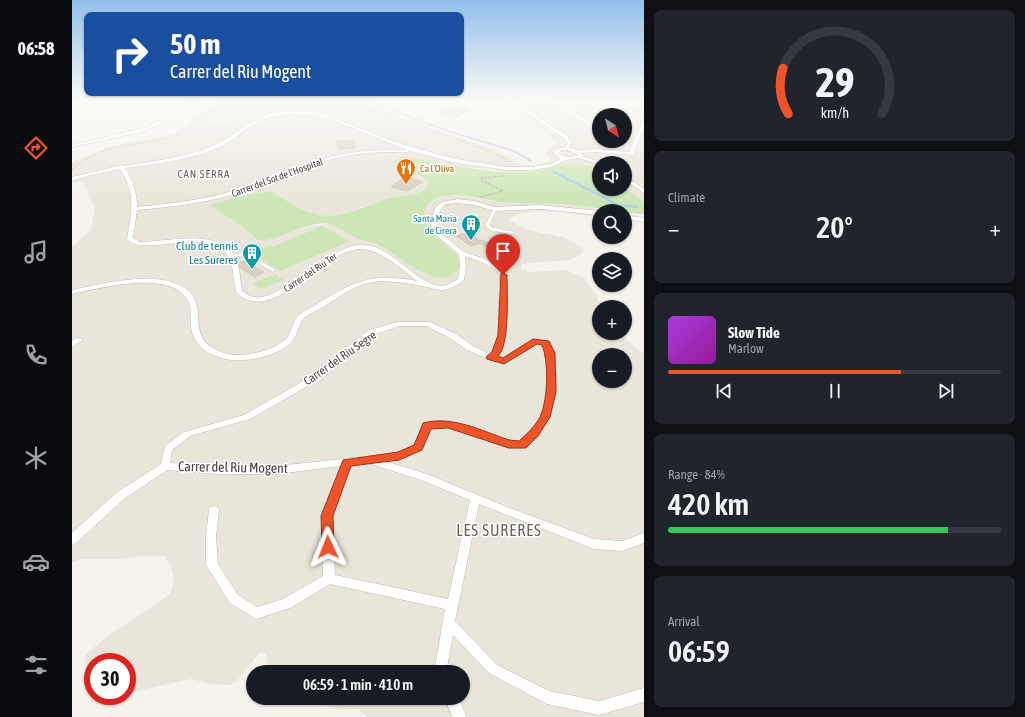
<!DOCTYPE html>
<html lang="en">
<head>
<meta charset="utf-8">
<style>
	body { margin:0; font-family:"Asap Condensed",sans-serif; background:#20242c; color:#f1f3f6; height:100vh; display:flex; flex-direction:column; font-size:15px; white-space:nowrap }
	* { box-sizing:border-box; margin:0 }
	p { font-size:13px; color:#9ea1a6 }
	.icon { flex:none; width:22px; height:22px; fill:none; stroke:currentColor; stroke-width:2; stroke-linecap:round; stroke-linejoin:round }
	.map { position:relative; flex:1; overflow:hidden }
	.side { display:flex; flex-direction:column; gap:10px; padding:10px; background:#0d0f14; width:381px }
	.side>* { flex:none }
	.guide { position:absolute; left:12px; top:12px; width:380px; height:84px; border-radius:8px; box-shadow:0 1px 3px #0004; background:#1a4fa0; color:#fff; overflow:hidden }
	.needle { width:26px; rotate:144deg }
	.tools { position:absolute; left:520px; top:108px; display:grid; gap:8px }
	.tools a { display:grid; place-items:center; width:40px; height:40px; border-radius:50%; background:#171b24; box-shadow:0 1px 3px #0004; font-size:20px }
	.speed { position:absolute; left:12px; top:653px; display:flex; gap:8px; font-size:20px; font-weight:700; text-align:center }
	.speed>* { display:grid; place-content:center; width:52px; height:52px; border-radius:50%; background:#171b24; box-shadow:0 1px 3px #0004; line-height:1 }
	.speed .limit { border:6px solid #d22; background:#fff; color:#111 }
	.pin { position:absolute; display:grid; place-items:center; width:34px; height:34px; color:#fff; margin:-41px -17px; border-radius:50% 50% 50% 0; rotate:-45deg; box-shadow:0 0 4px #0007 }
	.pin .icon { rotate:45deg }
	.me { position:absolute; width:44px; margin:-22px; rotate:358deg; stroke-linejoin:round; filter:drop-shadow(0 0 3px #0008) }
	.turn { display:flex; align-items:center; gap:14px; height:84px; padding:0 20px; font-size:18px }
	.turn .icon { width:52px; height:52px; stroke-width:2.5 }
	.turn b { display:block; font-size:28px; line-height:34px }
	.big { font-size:30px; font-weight:600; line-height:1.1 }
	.side .widget { flex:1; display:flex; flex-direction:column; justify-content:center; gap:6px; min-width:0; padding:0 14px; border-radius:8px; background:#20242c }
	.side .dial { align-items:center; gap:0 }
	.dial svg { height:104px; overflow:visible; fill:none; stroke:#363941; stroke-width:7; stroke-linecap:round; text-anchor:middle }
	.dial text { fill:#f1f3f6; stroke:none }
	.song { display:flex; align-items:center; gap:12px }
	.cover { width:48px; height:48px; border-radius:6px; background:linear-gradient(135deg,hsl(280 70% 55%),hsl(300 70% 35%)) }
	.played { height:4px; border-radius:2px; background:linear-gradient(90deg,#ee5429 70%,#363941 70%) }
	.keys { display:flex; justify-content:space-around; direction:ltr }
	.heat { display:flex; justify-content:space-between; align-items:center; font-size:22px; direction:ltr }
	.charge { height:6px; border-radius:3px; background:linear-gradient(90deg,#34c759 84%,#363941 0) }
	.trip { position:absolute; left:174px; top:665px; width:224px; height:40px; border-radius:20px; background:#171b24; box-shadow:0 1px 3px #0004; font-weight:600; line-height:40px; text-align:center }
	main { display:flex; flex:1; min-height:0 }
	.tabs { display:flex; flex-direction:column; width:72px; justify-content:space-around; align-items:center; background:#090b0e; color:#9ea1a6 }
	.tabs .icon { width:28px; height:28px }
	.tabs .active { color:#ee5429 }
	.tabs b { font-size:18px; color:#f1f3f6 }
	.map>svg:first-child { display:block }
	.residential { fill:#e9e5da; fill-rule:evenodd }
	.green { fill:#cee6b7 }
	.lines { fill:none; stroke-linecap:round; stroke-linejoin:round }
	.stream-far1 { stroke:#accfed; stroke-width:1.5 }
	.stream { stroke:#accfed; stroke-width:2 }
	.building { fill:#d6cfc2; stroke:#d1c8b5 }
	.service-far1-casing { stroke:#c0bbaf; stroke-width:3.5 }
	.service-casing { stroke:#c0bbaf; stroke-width:4.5 }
	.minor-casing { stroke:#c0bbaf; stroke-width:1 }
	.path-far1 { stroke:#c1b8a1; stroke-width:1; stroke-dasharray:1 1; stroke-linecap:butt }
	.path { stroke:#c1b8a1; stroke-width:1.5; stroke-dasharray:1.5 1.5; stroke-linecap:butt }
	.service-far1 { stroke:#fff; stroke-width:3 }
	.service { stroke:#fff; stroke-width:3.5 }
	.minor { fill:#fff; fill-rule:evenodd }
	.route { fill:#ee5429; stroke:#9b371b }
	.labels { text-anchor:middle; stroke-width:3; stroke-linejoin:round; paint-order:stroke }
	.far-food-label { font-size:10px; fill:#c56008; stroke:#fff; text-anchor:start }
	.far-street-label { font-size:10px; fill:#49443a; stroke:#fff }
	.far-culture-label { font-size:10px; fill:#0d838f; stroke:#fff; text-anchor:end }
	.far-neighbourhood-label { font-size:11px; letter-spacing:1px; fill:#6b6351; stroke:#fff }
	.culture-label { font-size:12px; fill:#0d838f; stroke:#fff; text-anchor:end }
	.street-label { font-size:12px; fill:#49443a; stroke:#fff }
	.near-street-label { font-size:14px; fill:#49443a; stroke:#fff }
	.near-neighbourhood-label { font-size:16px; letter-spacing:1px; fill:#6b6351; stroke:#fff }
</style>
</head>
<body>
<main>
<nav class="tabs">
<b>06:58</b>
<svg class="icon active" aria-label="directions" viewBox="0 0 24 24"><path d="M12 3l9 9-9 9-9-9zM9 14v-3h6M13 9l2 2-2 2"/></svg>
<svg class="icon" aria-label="music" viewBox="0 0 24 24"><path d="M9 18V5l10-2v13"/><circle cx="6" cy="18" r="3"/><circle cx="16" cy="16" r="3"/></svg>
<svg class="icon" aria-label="phone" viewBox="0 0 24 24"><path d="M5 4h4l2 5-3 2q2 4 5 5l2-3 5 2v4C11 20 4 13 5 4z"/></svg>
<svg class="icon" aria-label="climate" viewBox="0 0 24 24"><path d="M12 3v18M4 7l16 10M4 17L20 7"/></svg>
<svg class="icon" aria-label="car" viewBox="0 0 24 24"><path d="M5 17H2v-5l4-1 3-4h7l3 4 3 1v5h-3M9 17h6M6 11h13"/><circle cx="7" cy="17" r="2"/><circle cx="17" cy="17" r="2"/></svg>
<svg class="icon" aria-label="filters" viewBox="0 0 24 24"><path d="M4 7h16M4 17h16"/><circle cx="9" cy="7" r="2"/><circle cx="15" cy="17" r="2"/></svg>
</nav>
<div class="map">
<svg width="572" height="717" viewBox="0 0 572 717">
	<rect width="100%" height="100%" fill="#f5f3ec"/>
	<path class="residential" d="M166,100H276L319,113L431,153L449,165H463L480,160L473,152L486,143L428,100H483L547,109L552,105L572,107V202L553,188V163H527V170L511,164L489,166L470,170L448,172L393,167L338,157L326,158L323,160L324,163L353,180L356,185L355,188L345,194L320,197L271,214L260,216L242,214L213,201L197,191L145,203L141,208L152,216L163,221L186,240L200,238L238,226L259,224L288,239L310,247L347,271L359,276L373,277L382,274L388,267L385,255L365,238L352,219L351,215L354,207L364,199L373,196H386L431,202L501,205L541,211H527V218L489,211H466L451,213L440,217L437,220L455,230L491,237L511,248V252L508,255L498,260L456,263L449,265V269L456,272L494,270L511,277L519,287L530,307H527V333H550L556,341L572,354V717H296L285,709L266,710L232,698H391V672H200L195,661L194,654L187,653L166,680L158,685L140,684L119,679L55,693V662H21V676L19,675L13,662V655L36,636L93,598L99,592L102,579L99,566L93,556H67L50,559H12L0,562V247L19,230L23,206L17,199L15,189L10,181L0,183V162L36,147L101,134L116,125L125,113L145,104ZM527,115H553V141H527ZM527,355H553V381H527Z"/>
	<g class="green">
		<path d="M332,156C371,162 412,174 453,172C478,171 504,156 527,170V189L553,188L572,202V214L553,213V211C536,211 519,207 502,205C479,203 455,204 432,202C412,200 391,193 371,196C361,198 350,207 352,219L365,238L385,255L389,265C372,298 329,257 310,247C303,243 295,242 287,239C278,235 269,229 260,225C241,216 206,243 186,240L163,221L149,214L138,205L171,196L198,191C220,204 244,221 271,214C287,210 302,203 317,198C331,194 344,197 355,188L356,183L351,178L322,162L326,158Z"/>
		<path d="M250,226L278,241L208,271L180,253L198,245L200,247Z"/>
		<path d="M204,274L212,280L188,289L181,283Z"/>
	</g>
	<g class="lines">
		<g class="stream-far1">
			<path d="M292,100L379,132L442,151L459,161"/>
			<path d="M481,171L484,173"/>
		</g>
		<path class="stream" d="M482,172L546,205L566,207"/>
	</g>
	<g class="building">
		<path d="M386,105L397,109L386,117L367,113L381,106Z"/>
		<path d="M265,141H281L283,148L267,149Z"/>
		<path d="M334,176L350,182L335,191L319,187Z"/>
		<path d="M396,233L409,241L411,240L422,247L417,248L408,243L399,246L384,236Z"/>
		<path d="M173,261L192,272L183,277L167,267L165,263Z"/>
	</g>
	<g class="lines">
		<g class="service-far1-casing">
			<g id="service-far1">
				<path d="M423,209L415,226L420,229L441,233"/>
				<path d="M159,256L175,254L192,265"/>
			</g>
		</g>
		<g class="service-casing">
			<path id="service" d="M191,264L201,270"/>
		</g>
		<g class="minor-casing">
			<g id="minor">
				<path d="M124,100H129L86,126L65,133L0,147V145L72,128L88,121Z"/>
				<path d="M436,100H440L496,136L499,142L498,148L506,150L526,149L557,152L570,123L572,122V128L561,155L526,152L510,153L511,155V156L531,163H527V164L507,158L494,160L479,167L459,170H435L384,163L338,151L336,152C312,152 287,152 264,158C231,166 202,183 170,192C135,203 100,207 65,210L61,238L68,242C96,242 143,228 162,255C168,265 168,280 170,291C173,293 177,296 181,297C207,303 253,249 286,245C319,242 342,284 369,286C375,286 381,282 386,279L388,267L387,254L364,235L358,222L363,208L370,202L386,199L402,201L423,207L468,205L527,211V215L468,209L423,211L402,205L386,203L374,204L369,209L364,222L369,233L392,252L413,259L427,266L434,275V335L428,353L425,356L431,358L464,339L477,341L478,343C487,369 487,403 472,427C467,435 460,441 453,447C433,453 398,431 377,427C372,426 364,428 358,429L349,450L327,460L313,461L355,474L435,507L522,539L550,541L572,533V543L550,551L522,549L407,504L383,621L425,665L477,691L527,701L572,688V702L527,715L475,704L417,673L381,635L375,667L376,672H364L363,667L373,609L258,584L218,608L184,619L158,603L134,565V536L137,510L138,507L142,506L146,507L147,510L144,536L146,564L166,595L185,607L211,599L251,576L250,516L269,466L205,474H147L95,470L52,499L4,543L0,545V533L44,493L89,464L93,446L112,432L172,415L233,380L297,330L325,322H358L384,334L401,346L418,354L420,352L426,335L428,275C419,264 406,261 393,256L394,267L392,280C387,285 379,289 371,290C364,290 356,287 350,286C332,283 313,279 296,283C280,287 267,297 253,306C246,310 238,313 232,318C227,323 226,331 223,337C214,353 188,359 172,360C153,362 128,354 121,335C114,317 126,305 107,291C83,274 27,288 0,294V290C30,284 83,270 111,287C140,305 112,335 145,350C155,355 166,356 178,354C189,352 205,348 214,339C220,332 220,322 227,315C233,310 241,307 248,302C285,280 301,273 345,281C330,269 307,248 287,249C250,251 200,328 164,292C161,281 162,265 156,256C133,224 67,260 55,238C60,212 64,193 48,169L19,175L0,181V177L47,166L49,164L51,166C81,161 110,158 138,147C153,142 164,131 178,123C199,110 228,108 252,114L325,143L384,159L435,167H459L478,164L489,159L481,153L486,148H493L495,142L492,138ZM221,114H239L253,117L335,150C302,149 270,152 239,162C215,171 192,182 167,189C134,200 100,203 65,207C65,192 61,181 53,168C84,164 115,160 144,149C160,142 172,128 188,121C199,116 210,114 221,114ZM489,150H498L506,155C499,158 492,158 486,153ZM328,326H354L378,338L395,350L416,359L432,364L465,344L471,345C478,368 478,399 467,421C462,429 455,435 448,441H437L377,421L355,423L352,424L350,426L342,446L326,453L205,466H147L98,463L100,450L118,436L178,419L239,384L303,334ZM296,463L349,480L398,500L376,599L263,575L260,516L279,465Z"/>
				<path d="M470,100C484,98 510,116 521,125L517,126L488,107Z"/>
				<path d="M553,176L572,189V193L553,180Z"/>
				<path d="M553,215L572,218V222L553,219Z"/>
				<path d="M4,338H7L11,340L0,347V341Z"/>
				<path d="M373,698H387L394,717H380Z"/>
			</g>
		</g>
		<g class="path-far1">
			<path d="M265,100L296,107L422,153L439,162"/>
			<path d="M227,106L228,100"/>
			<path d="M125,123L161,128"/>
			<path d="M294,124L320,117"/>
			<path d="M0,170C35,138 69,149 108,134C118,131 122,123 130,117C143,106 159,103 175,100"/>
		</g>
		<path class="path" d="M408,197L431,191L411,181L409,178L432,176"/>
		<use href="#service-far1" class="service-far1"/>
		<use href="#service" class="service"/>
		<use href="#minor" class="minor"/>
	</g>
	<linearGradient id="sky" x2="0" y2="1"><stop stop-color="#90bfea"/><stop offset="0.5" stop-color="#fafaf6"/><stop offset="1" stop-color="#fafaf6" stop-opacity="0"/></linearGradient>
	<rect width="572" height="200" fill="url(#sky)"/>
	<path class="route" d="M429,273H431L435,275C435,293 438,345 426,356L431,358L461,339L477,341L483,353L484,392L478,417L466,436L454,448H437L376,428L359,429L350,450L327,460L279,466L261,516L262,547L261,551L256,553L252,551L250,547L249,516L271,460L326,452L342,445L350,426L351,423C380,415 410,431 437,440L447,441C455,434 463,426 468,417C476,400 477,362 470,345L465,344L432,364L415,359L414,357L420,352L426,335Z"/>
	<defs>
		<g id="restaurant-pin" transform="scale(1)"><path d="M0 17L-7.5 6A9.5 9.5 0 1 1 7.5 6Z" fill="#e8710a" stroke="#fff"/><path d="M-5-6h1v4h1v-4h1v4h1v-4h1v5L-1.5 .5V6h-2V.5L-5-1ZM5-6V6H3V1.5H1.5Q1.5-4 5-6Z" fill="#fff"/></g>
		<g id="building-pin" transform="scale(1)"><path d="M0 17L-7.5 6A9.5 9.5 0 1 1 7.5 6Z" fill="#0f9aa8" stroke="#fff"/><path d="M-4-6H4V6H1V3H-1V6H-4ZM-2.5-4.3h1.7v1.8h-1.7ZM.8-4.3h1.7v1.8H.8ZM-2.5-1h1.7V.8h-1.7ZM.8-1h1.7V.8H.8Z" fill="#fff"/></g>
	</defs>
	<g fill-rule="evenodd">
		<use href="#restaurant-pin" x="334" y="168"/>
		<use href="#building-pin" x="399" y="224"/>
		<use href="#building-pin" x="180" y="253"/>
	</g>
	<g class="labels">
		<g class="far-food-label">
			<text x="348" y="172">Ca l'Oliva</text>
		</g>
		<g class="far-street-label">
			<text transform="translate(205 177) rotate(-20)" y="4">Carrer del Sot de l'Hospital</text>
			<text transform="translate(238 272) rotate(-34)" y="4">Carrer del Riu Ter</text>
		</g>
		<g class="far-culture-label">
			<text x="385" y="222">Santa Maria<tspan x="385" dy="12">de Cirera</tspan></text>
		</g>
		<g class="far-neighbourhood-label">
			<text x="132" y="178">CAN SERRA</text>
		</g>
		<g class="culture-label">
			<text x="166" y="250">Club de tennis<tspan x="166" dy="14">Les Sureres</tspan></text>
		</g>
		<g class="street-label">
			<text transform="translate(268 358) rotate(-35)" y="4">Carrer del Riu Segre</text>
		</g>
		<g class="near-street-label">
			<text transform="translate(161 467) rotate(1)" y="5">Carrer del Riu Mogent</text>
		</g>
		<g class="near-neighbourhood-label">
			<text x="427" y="536">LES SURERES</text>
		</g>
	</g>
</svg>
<div class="tools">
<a><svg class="needle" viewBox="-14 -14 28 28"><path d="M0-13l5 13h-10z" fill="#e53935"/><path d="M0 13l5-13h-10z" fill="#9ea1a6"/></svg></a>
<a><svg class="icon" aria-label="sound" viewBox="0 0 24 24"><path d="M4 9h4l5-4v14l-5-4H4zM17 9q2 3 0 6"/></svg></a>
<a><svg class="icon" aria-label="search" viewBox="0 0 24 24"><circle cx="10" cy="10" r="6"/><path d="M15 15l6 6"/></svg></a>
<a><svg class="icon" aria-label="layers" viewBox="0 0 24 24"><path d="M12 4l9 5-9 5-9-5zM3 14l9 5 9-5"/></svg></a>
<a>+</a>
<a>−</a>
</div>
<div class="speed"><div class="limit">30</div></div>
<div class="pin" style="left:431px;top:275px;background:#d93025"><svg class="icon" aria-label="arrive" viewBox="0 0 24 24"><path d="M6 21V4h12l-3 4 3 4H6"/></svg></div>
<svg class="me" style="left:256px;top:547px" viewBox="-20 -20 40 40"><path d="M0-17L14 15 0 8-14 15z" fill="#ee5429" stroke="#fff" stroke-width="4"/></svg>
<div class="trip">06:59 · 1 min · 410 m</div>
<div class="guide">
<div class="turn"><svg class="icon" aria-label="right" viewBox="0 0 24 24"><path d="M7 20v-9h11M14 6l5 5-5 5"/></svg><div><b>50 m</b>Carrer del Riu Mogent</div></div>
</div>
</div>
<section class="side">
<div class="widget dial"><svg viewBox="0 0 100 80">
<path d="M14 69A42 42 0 1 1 86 69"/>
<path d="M14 69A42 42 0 0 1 10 34" stroke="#ee5429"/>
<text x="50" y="56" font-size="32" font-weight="700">29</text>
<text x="50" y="72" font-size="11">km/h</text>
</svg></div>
<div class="widget"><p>Climate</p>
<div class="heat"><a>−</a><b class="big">20°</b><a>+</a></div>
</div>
<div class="widget">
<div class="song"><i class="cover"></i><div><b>Slow Tide</b><p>Marlow</p></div></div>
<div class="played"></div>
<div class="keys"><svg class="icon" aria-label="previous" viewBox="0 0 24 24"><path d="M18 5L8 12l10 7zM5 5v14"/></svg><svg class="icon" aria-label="pause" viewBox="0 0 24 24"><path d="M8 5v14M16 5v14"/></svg><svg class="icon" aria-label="next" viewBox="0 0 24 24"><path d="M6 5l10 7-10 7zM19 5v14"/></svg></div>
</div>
<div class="widget"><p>Range · 84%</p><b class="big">420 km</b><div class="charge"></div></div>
<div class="widget"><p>Arrival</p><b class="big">06:59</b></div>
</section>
</main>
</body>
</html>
